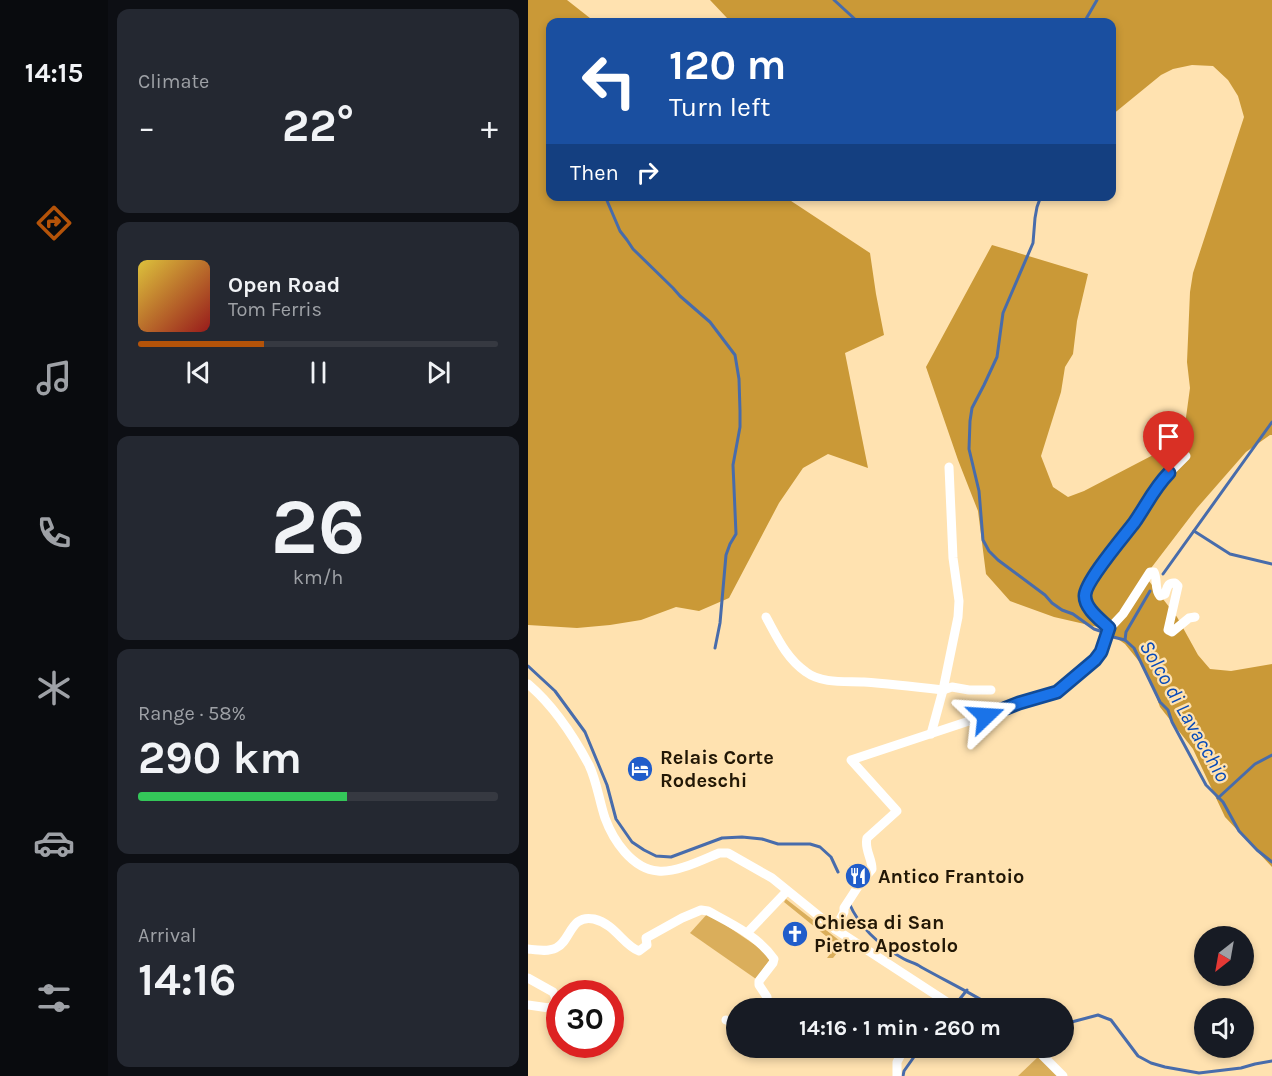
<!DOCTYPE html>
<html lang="en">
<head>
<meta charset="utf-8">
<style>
	body { margin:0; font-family:Karla,sans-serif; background:#242831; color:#f1f3f6; height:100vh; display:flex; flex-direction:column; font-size:22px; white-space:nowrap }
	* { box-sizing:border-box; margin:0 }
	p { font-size:20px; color:#9ea1a6 }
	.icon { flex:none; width:33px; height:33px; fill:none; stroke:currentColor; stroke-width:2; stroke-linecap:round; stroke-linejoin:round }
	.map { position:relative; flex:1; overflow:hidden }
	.drawer { display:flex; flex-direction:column; gap:9px; padding:9px; background:#0d0f14; width:420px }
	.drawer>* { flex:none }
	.top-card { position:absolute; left:18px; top:18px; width:570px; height:183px; border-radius:12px; box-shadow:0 3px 9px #0003; background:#1a4fa0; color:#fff; overflow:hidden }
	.needle { width:39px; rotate:211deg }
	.fabs { position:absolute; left:666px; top:926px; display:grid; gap:12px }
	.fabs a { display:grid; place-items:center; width:60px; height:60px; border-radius:50%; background:#171b24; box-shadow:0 3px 9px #0003; font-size:30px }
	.speed { position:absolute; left:18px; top:980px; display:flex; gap:12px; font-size:30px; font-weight:700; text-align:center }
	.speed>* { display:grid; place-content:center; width:78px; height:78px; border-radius:50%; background:#171b24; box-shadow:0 3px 9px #0003; line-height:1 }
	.speed .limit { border:9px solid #d22; background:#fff; color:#111 }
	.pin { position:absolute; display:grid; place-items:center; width:51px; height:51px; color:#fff; margin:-62px -26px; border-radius:50% 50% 50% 0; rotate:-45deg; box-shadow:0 0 6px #0007 }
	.pin .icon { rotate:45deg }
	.me { position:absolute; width:66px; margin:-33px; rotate:70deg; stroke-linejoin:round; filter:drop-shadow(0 0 4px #0008) }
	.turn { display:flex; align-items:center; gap:21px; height:126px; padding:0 24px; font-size:27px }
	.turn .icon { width:78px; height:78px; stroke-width:2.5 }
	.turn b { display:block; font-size:42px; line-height:51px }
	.then { display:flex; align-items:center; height:57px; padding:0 24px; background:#0003; gap:12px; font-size:22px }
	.big { font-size:45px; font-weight:700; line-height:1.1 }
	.drawer .widget { flex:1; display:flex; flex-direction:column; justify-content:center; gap:9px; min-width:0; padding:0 21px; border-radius:12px; background:#242831 }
	.drawer .dial { align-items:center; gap:0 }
	.dial b { font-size:78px; line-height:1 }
	.song { display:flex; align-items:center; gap:18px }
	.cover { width:72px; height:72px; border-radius:9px; background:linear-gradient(135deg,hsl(50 70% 55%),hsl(0 70% 35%)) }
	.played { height:6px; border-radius:3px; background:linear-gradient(90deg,#b45309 35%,#363941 35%) }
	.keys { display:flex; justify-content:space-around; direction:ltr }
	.heat { display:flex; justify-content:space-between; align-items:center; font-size:33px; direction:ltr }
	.charge { height:9px; border-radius:4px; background:linear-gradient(90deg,#34c759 58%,#363941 0) }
	.trip { position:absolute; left:198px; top:998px; width:348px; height:60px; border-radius:30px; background:#171b24; box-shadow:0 3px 9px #0003; font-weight:700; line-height:60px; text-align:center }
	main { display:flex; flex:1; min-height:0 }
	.tabs { display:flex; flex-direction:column; width:108px; justify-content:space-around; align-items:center; background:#090b0e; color:#9ea1a6 }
	.tabs .icon { width:42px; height:42px }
	.tabs .active { color:#b45309 }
	.tabs b { font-size:27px; color:#f1f3f6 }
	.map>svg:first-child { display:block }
	.green { fill:#daae5b }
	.forest { fill:#ca9937 }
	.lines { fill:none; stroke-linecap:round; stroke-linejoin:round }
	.stream { stroke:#486cab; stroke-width:3 }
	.minor { stroke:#fff; stroke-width:9 }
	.route-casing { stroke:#114b97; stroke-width:15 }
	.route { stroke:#1a73e8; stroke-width:10 }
	.labels { text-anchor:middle; stroke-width:4.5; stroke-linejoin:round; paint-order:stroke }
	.poi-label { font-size:20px; font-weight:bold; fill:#221705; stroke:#ffe2b0; text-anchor:start }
	.water-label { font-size:21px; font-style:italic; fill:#074aba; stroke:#ffe2b0 }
</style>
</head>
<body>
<main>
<nav class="tabs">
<b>14:15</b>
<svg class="icon active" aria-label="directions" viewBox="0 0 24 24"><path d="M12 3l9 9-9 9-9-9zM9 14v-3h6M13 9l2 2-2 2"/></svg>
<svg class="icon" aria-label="music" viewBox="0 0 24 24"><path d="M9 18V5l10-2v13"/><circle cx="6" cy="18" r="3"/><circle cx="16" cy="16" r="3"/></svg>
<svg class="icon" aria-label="phone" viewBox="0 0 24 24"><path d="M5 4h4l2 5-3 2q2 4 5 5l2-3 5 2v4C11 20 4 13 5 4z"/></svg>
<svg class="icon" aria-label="climate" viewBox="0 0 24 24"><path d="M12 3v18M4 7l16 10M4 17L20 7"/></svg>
<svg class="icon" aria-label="car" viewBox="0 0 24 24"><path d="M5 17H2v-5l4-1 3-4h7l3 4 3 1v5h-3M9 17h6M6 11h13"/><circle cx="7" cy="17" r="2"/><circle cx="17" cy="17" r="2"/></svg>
<svg class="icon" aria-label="filters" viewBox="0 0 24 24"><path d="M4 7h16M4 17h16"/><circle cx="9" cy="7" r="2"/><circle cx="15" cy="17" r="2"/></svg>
</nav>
<section class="drawer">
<div class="widget"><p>Climate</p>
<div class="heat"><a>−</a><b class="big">22°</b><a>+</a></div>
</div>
<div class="widget">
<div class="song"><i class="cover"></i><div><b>Open Road</b><p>Tom Ferris</p></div></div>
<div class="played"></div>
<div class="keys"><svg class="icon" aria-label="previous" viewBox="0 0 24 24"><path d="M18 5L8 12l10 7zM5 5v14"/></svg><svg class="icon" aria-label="pause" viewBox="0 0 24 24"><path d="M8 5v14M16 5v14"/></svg><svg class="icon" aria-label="next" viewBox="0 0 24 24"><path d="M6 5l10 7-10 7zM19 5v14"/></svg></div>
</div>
<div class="widget dial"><b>26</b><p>km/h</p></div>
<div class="widget"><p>Range · 58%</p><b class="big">290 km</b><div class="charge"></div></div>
<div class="widget"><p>Arrival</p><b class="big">14:16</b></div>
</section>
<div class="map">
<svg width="744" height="1076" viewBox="0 0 744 1076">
	<rect width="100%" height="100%" fill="#ffe2b0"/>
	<g class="green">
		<path d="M258,899L316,944L305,958H299L309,945L256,902Z"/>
		<path d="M180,913L242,955L243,958L228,979L162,933Z"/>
		<path d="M511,1056L532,1076H490Z"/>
	</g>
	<g class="forest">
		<path d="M0,0H39L67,22H22V196L257,197L342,253L348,294L356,335L317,353L340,468L300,454L275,468L251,503L201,598L171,611L148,607L113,620L82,625L49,628L0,625Z"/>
		<path d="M182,0H744V435H742L718,452L669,508L617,576L649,617L670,655L682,669L703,671L744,664V867L697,817L665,749L632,707L626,690L614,665L597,644L574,628L526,617L482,601L458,574L450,511L430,460L398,367L464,245L560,274L549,321L545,354L537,367L533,392L513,456L525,487L540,497L556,491L627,454L656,432L662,388L659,362L662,292L665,273L716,117L710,96L700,80L685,66L664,65L645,69L633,75L584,115V22H207L199,18Z"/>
	</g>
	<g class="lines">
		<g class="stream">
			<path d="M306,0L330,22"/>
			<path d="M558,22V19L569,0"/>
			<path d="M77,196L92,231L99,240L105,249L145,288L152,296L182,322L207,355L211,379L212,411V427L205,465L208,534L202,544L198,555L192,623L187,648"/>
			<path d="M513,196L509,207L507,218L505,243L475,313L469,357L456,385L444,408L442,421L441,449L451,491L455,540L461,551L470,560L517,595L524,603L534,610L545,614L566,629L575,632"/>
			<path d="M666,531L702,554L744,564"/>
			<path d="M635,574L744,422"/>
			<path d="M585,637L597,640L606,648L632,702L640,710L644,722L678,785L695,802L711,831L729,850L744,862"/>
			<path d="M597,640L598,632L622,591"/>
			<path d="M0,666L27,691L57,732L79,785L88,819L104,842L116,850L128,856L143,857L194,838L214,837L234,839L250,844H282L292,847L303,857L310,872"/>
			<path d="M690,798L727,764L744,755"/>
			<path d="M321,903C332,928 352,946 376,959C381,962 388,963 393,967C418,981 443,993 467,1008"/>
			<path d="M431,1000L439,990"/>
			<path d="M536,1024L570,1015L583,1020L610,1056L623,1063L637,1067L671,1073L713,1068L727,1064L744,1061"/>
			<path d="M375,1076L376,1071L393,1047"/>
		</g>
		<g class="minor">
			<path d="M238,617C249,637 258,658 278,672C294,684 318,681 336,682C363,684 389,687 415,690L424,687L441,690H463"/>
			<path d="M581,629L562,608L557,599V591L567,574L607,521L630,484L658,456"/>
			<path d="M0,684C26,706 45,735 61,765C69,782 71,800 77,818C85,840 104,869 130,871C148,873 174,860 191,853H200L244,878L307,929L428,1008"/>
			<path d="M403,734L415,690L430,617L431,601L425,558L421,467"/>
			<path d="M307,929L316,912V908L333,882L344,869C344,858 336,849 339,838L369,811L323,760L529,692L567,660L573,652L581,629L595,614L622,572H626C630,580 626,589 632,596L637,594C639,589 639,582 647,583L650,586L640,630L644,632L661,618L667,617"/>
			<path d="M219,933L259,891"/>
			<path d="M0,949C9,950 20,952 28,948C43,941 42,914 66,919C87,924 96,946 111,951L119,945L118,938L154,918L173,910L180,911C204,924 230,936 246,959L245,963L231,981V985L239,997L240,1008"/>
			<path d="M0,978L25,992L28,998L26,1005L21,1008L0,1005"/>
			<path d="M198,1020L208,1023"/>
			<path d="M502,1047L512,1053L535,1076"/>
			<path d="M369,1076V1062L377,1047"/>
		</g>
	</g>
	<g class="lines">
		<g class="route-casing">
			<path id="route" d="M458,716L491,703L529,692L567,660L573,652L581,628C573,620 557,609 557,596C556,583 596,536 606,523C618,506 626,488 641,473"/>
		</g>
		<use href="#route" class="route"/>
	</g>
	<defs>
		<g id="hotel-disc" transform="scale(1.35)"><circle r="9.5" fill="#215dca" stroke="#ffe2b0"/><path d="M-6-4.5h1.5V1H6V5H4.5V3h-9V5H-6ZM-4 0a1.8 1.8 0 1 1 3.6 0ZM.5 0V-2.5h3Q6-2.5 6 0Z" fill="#fff"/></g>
		<g id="restaurant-disc" transform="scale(1.35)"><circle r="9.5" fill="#215dca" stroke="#ffe2b0"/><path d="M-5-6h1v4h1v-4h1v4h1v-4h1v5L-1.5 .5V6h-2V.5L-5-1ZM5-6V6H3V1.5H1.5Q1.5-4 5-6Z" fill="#fff"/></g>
		<g id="church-disc" transform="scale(1.35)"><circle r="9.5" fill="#215dca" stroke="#ffe2b0"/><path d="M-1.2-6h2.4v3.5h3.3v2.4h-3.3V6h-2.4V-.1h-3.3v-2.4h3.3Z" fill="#fff"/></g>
	</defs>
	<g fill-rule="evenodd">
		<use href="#hotel-disc" x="112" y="769"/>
		<use href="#restaurant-disc" x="330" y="876"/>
		<use href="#church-disc" x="267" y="934"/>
	</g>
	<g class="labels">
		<g class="poi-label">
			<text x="132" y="764">Relais Corte<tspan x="132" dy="23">Rodeschi</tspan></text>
			<text x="350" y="883">Antico Frantoio</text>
			<text x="286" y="929">Chiesa di San<tspan x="286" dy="23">Pietro Apostolo</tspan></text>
		</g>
		<g class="water-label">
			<text transform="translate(657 711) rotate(60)" y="7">Solco di Lavacchio</text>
		</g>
	</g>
</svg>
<div class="fabs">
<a><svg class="needle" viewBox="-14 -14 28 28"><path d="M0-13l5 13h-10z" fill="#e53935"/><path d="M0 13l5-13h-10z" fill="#9ea1a6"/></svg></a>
<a><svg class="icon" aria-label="sound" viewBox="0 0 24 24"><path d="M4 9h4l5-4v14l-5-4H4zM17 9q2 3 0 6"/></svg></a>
</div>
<div class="speed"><div class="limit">30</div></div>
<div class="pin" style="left:641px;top:473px;background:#d93025"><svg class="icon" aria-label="arrive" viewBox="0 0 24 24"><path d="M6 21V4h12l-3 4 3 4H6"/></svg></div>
<svg class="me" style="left:458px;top:716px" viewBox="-20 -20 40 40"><path d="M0-17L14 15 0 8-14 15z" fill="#1a73e8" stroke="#fff" stroke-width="4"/></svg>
<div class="trip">14:16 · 1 min · 260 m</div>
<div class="top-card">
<div class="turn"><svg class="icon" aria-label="left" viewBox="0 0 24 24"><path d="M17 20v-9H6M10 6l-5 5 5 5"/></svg><div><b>120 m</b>Turn left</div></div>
<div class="then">Then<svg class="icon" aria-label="right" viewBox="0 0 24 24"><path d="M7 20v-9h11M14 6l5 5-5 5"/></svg></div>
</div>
</div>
</main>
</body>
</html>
